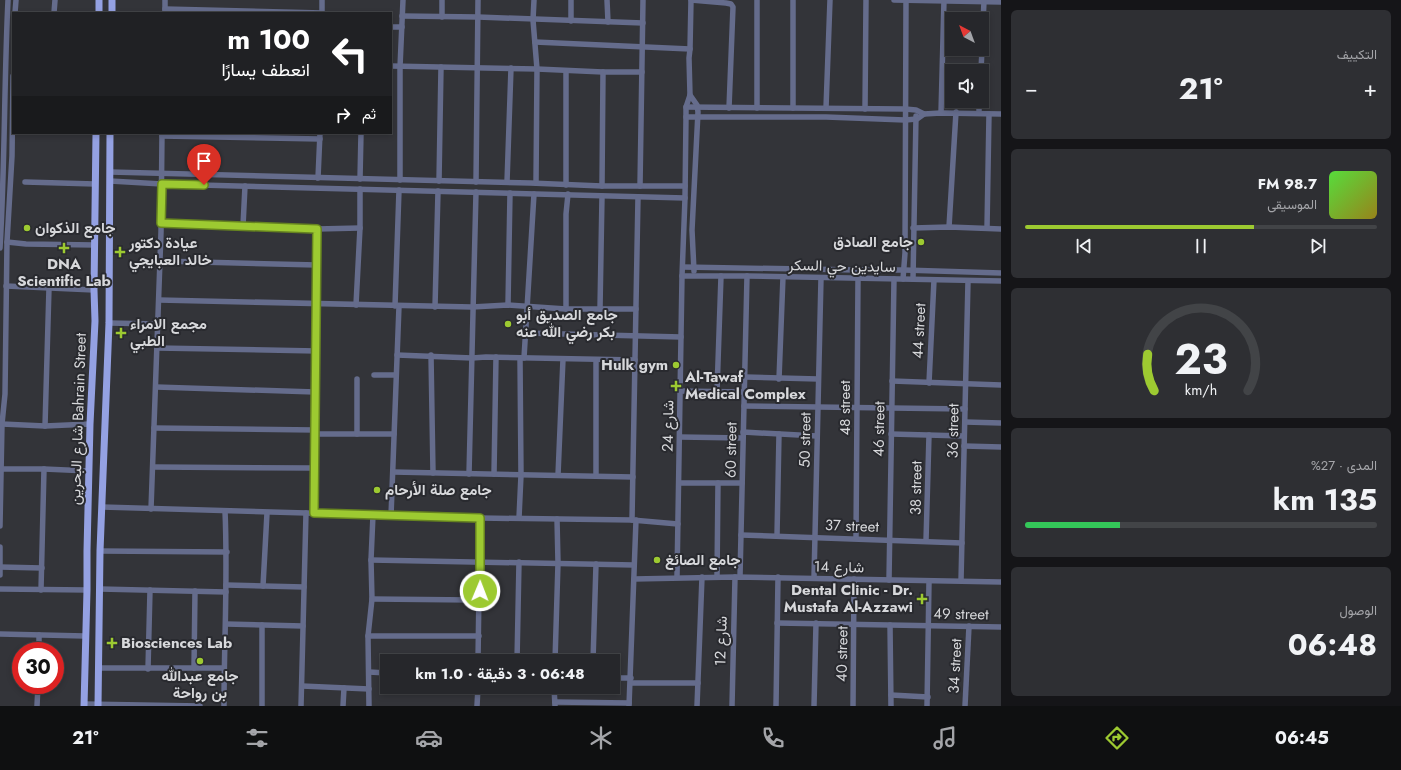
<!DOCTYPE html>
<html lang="ar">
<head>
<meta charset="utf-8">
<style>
	body { margin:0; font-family:Jost,Vazirmatn,sans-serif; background:#2e2f33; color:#f1f3f6; direction:rtl; height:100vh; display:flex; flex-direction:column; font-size:15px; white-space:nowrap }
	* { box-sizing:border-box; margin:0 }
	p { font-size:13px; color:#a4a5a9 }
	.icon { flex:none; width:22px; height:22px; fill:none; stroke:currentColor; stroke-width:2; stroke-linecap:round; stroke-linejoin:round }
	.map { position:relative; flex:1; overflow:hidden; direction:ltr }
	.details { display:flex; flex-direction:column; gap:10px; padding:10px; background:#151518; width:400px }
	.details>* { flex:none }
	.top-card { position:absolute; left:12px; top:12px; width:380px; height:122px; border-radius:0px; box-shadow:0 2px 6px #0003,0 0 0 1px #424447; direction:rtl; background:#202124; color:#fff; overflow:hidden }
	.needle { width:26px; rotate:319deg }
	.tools { position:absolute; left:945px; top:12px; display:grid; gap:8px }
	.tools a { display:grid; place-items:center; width:44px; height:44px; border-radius:0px; background:#26272b; box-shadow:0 2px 6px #0003,0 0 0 1px #424447; font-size:20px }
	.speed { position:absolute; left:12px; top:642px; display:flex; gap:8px; font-size:20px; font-weight:700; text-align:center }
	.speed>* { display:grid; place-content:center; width:52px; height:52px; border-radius:50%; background:#26272b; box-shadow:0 2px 6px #0003,0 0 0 1px #424447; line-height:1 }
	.speed .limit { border:6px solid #d22; background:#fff; color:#111 }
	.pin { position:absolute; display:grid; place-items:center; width:34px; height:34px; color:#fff; margin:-41px -17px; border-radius:50% 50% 50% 0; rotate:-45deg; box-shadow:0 0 4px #0007 }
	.pin .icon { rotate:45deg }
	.me { position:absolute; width:44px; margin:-22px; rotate:1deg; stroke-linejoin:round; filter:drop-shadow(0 0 3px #0008) }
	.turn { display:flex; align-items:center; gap:14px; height:84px; padding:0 16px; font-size:18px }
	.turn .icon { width:52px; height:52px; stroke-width:2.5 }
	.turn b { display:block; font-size:28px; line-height:34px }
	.then { display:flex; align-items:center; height:38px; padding:0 16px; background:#0003; gap:8px; font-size:15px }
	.big { font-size:30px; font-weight:700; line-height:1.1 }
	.details .card { flex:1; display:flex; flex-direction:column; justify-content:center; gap:6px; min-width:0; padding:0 14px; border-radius:6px; background:#2e2f33 }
	.details .dial { align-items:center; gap:0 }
	.dial svg { height:104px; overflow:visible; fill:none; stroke:#424447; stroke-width:7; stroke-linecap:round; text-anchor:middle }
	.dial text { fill:#f1f3f6; stroke:none }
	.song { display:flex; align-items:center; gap:12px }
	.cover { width:48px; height:48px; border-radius:6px; background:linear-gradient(135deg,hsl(110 70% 55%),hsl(50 70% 35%)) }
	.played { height:4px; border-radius:2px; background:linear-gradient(90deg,#9dca31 65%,#424447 65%) }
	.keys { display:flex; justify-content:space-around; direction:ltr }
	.heat { display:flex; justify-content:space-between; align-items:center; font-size:22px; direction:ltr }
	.charge { height:6px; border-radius:3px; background:linear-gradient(90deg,#34c759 27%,#424447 0) }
	.trip { position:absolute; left:380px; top:654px; width:240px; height:40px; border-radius:0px; background:#26272b; box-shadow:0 2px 6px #0003,0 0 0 1px #424447; font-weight:700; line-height:40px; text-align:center; direction:rtl }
	.menu { display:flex; height:64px; justify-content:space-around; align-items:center; background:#0f1011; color:#a4a5a9 }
	.menu .icon { width:28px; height:28px }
	.menu .current { color:#9dca31 }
	.menu b { font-size:18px; color:#f1f3f6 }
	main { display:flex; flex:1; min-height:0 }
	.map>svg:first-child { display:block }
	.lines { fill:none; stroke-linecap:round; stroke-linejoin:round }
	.minor { stroke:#656c8c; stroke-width:5.5 }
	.major { stroke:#94a1e2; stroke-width:7 }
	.route-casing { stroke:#668320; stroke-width:10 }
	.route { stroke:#9dca31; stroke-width:7 }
	.poi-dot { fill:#9dca31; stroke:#292a2f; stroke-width:1.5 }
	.labels { text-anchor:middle; stroke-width:4; stroke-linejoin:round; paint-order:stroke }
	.poi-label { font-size:15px; font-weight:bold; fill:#d7d8db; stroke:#292a2f; text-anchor:start }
	.street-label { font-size:15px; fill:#d7d8db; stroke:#292a2f }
</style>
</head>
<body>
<main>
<section class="details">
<div class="card"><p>التكييف</p>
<div class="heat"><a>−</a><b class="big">21°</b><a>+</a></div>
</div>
<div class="card">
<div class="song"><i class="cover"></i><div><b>98.7 FM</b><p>الموسيقى</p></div></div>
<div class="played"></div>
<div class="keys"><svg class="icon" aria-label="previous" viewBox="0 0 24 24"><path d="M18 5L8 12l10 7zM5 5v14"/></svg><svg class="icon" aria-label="pause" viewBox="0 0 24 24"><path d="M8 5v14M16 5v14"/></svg><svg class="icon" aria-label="next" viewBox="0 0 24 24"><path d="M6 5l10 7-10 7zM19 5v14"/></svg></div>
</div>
<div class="card dial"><svg viewBox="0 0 100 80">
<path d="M14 69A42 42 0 1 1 86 69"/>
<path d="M14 69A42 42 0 0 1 9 41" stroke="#9dca31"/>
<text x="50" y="56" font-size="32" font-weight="700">23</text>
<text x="50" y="72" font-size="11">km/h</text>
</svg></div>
<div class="card"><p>المدى · 27%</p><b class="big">135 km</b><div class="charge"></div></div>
<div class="card"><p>الوصول</p><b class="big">06:48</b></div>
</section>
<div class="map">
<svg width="1001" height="706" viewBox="0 0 1001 706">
	<rect width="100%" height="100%" fill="#333439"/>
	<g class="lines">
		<g class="minor">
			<path d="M442,0V17"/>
			<path d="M534,0L533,20L537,69L536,183"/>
			<path d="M607,0L608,22"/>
			<path d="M691,0L726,3L731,4L733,7L729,108"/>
			<path d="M793,0V108"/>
			<path d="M894,0L1001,2"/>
			<path d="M165,9L322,13"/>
			<path d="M15,13L16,0"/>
			<path d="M54,13L55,0"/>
			<path d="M165,13V0"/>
			<path d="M322,13V0"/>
			<path d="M402,16L478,17L643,23"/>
			<path d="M571,21V0"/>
			<path d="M391,27H402"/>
			<path d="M535,42L690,49"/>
			<path d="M982,46L984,1"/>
			<path d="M391,66L537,69L603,72H642"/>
			<path d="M566,71V185"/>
			<path d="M981,71L982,49"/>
			<path d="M690,95L697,105L698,112L692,230L694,271"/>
			<path d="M686,107L905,109L916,110L924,114"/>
			<path d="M757,108V0"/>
			<path d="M826,108L830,0"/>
			<path d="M865,109L866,0"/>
			<path d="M941,113L944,0"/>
			<path d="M979,113V101"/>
			<path d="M686,117H826L905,120L917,119L924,114L941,113L1001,114"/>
			<path d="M162,136L320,139"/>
			<path d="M110,172L530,183L602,186H685"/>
			<path d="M318,178L320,133"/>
			<path d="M360,179L361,133"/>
			<path d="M400,180V67L403,0"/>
			<path d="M110,181L162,184L685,198"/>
			<path d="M439,181L441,67"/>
			<path d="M25,182L95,184"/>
			<path d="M476,182L478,0"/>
			<path d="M507,182L511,68"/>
			<path d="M602,186L603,72"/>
			<path d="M640,186L643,0"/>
			<path d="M161,223L317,229L360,228"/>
			<path d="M243,226L245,186"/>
			<path d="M949,227L956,112"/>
			<path d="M913,228L949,227L1001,229"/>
			<path d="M987,228L989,114"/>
			<path d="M7,242L26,244L95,245"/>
			<path d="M0,248C5,165 4,83 8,0"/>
			<path d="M160,261L317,265"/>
			<path d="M683,267L858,270H904L1001,273"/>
			<path d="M682,276H747L1001,281"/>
			<path d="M903,279L905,253L906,1"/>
			<path d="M913,279L916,116"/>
			<path d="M6,286L94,290"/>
			<path d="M159,300L472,307L508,305L566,309H636"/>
			<path d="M356,305L360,228V189"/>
			<path d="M508,305L510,193"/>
			<path d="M395,306L399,190"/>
			<path d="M435,307L438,191"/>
			<path d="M566,309V214L568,194"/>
			<path d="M600,309L602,196"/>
			<path d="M109,323L158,324"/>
			<path d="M525,333L681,337"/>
			<path d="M157,348L317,351"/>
			<path d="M397,355L472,358L486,357L635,360"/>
			<path d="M431,355L433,473"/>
			<path d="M524,358L534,194"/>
			<path d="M596,360V475"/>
			<path d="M374,375H396"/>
			<path d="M745,377L818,379"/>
			<path d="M779,379L783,277"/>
			<path d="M892,381L1001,385"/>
			<path d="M929,383L934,280"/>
			<path d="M156,387L315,392"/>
			<path d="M680,391L744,392"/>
			<path d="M717,391L721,276"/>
			<path d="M744,406L965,409"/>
			<path d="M965,422L1001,423"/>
			<path d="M2,424L45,426L90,424"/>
			<path d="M45,426L49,288"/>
			<path d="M154,428L315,430"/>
			<path d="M743,432L817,436"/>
			<path d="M314,434H394"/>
			<path d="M357,434V379"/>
			<path d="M891,434L964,436"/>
			<path d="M680,437L743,438"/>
			<path d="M964,446L1001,447"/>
			<path d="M153,467L313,468"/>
			<path d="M2,469H44L89,471"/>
			<path d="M393,472L633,477"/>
			<path d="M469,474C472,380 473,286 476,192"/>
			<path d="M494,474L496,357"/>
			<path d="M558,475L563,359"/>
			<path d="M679,483H742"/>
			<path d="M102,507L480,518L632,520L678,524"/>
			<path d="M151,509L161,232L162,133"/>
			<path d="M314,513L317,229"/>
			<path d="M391,516L399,306"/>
			<path d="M519,518L521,475L520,358"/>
			<path d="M632,520L638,197"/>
			<path d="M0,526L2,424L5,394L7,242L12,156L13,76"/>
			<path d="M741,535L962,543"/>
			<path d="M777,536L779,434"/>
			<path d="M856,538L858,279"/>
			<path d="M926,541L929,435"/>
			<path d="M0,547V575"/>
			<path d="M100,551L227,552"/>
			<path d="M371,560L634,565"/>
			<path d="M0,567L42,568"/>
			<path d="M677,577L682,276L685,198L686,117V107L690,95L689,58L690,49L691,0"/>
			<path d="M717,577L718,483"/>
			<path d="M740,577L747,276"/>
			<path d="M814,578L821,278"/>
			<path d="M634,579L735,577L1001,582"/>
			<path d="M889,580L894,279"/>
			<path d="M961,581L968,281"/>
			<path d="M226,585L304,587"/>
			<path d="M263,586L267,513"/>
			<path d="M0,589L87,590"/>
			<path d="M100,589L226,592"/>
			<path d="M41,590L44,469"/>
			<path d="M372,599L473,600"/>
			<path d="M777,623L1001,627"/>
			<path d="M226,624L303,626"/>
			<path d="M890,625L891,706"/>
			<path d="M0,634L85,636"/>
			<path d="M368,636H479"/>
			<path d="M39,651V635"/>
			<path d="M478,661L480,518"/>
			<path d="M517,661L519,562"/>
			<path d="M555,661L558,563L557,519"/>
			<path d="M593,661L596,564"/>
			<path d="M99,668H224"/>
			<path d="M194,668L195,591"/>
			<path d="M148,669L150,590"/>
			<path d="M369,672L387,673"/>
			<path d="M613,678H631"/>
			<path d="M631,683H698"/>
			<path d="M302,686L369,689"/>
			<path d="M554,687L555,706"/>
			<path d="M891,695L928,697"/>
			<path d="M555,702L629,703"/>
			<path d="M84,704L200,706"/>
			<path d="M37,706L38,685"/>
			<path d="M224,706C224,641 228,576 225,511"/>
			<path d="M262,706V625"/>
			<path d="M301,706L306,513"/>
			<path d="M343,706L344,688"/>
			<path d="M369,706L368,636L372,599L371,560L373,515"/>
			<path d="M477,706L478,687"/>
			<path d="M629,706L636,520"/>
			<path d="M697,706L702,577"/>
			<path d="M732,706L735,577"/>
			<path d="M776,706L778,577"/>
			<path d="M814,706L816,623"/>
			<path d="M853,706L854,579"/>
			<path d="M927,706L929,582"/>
			<path d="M965,706L969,626"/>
		</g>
		<g class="major">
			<path d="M99,13V0"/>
			<path d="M112,13V0"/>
			<path d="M84,706L87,590V551L90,424L95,321L94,290L96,133"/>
			<path d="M98,706L100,551L109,323L110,133"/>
		</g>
	</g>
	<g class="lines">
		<g class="route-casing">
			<path id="route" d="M204,185L162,184L161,223L317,229L314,513L480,518V591"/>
		</g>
		<use href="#route" class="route"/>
	</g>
	<g class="poi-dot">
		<circle cx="27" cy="228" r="4"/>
		<circle cx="921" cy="242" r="4"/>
		<path d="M62 242h4v4h4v4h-4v4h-4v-4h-4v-4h4z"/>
		<path d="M118 246h4v4h4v4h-4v4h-4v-4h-4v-4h4z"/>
		<circle cx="508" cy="324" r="4"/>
		<path d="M119 327h4v4h4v4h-4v4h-4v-4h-4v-4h4z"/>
		<circle cx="676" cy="365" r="4"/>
		<path d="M674 380h4v4h4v4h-4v4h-4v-4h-4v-4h4z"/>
		<circle cx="377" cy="490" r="4"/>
		<circle cx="657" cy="560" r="4"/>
		<path d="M920 593h4v4h4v4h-4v4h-4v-4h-4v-4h4z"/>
		<path d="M110 637h4v4h4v4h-4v4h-4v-4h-4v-4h4z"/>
		<circle cx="200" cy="661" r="4"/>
	</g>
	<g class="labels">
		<g class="poi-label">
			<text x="35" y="233">جامع الذكوان</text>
			<text x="913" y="247" text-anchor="end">جامع الصادق</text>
			<text x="129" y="248">عيادة دكتور<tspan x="129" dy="17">خالد العبايجي</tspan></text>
			<text x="64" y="269" text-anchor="middle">DNA<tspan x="64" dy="17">Scientific Lab</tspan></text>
			<text x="516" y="320">جامع الصديق أبو<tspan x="516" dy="17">بكر رضي الله عنه</tspan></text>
			<text x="130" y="329">مجمع الامراء<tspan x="130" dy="17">الطبي</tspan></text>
			<text x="668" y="370" text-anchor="end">Hulk gym</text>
			<text x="685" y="382">Al-Tawaf<tspan x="685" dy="17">Medical Complex</tspan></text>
			<text x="385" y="495">جامع صلة الأرحام</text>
			<text x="665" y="565">جامع الصائغ</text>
			<text x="913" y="595" text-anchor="end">Dental Clinic - Dr.<tspan x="913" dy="17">Mustafa Al-Azzawi</tspan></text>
			<text x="121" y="648">Biosciences Lab</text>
			<text x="200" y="681" text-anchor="middle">جامع عبدالله<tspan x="200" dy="17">بن رواحة</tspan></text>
		</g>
		<g class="street-label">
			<text transform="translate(842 266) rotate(1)" y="5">سايدين حي السكر</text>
			<text transform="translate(919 331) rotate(-87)" y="5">44 street</text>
			<text transform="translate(845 408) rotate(-90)" y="5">48 street</text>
			<text transform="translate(78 419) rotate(-88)" y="5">شارع البحرين Bahrain Street</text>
			<text transform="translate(668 426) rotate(-89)" y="5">شارع 24</text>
			<text transform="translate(879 429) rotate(-89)" y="5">46 street</text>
			<text transform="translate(953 431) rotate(-89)" y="5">36 street</text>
			<text transform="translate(805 440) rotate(-89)" y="5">50 street</text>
			<text transform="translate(731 450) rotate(-89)" y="5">60 street</text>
			<text transform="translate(916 488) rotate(-89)" y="5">38 street</text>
			<text transform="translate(852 526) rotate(2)" y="5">37 street</text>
			<text transform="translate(839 567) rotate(1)" y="5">شارع 14</text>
			<text transform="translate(961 614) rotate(1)" y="5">49 street</text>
			<text transform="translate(721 641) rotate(-88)" y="5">شارع 12</text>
			<text transform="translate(842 654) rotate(-89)" y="5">40 street</text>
			<text transform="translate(955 666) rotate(-87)" y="5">34 street</text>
		</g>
	</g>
</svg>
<div class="tools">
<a><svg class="needle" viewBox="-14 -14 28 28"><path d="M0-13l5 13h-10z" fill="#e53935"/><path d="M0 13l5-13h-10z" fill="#a4a5a9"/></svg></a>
<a><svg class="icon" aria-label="sound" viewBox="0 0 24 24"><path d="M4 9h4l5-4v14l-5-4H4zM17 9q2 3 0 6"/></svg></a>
</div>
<div class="speed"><div class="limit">30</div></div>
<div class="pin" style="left:204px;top:185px;background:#d93025"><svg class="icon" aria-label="arrive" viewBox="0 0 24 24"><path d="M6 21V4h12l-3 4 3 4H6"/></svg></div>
<svg class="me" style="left:480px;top:591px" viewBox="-20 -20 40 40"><circle r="17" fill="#9dca31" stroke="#fff" stroke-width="3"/><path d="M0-11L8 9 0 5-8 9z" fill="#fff"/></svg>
<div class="trip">06:48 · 3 دقيقة · 1.0 km</div>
<div class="top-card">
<div class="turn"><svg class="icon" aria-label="left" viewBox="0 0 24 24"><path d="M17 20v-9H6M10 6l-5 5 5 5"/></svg><div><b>100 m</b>انعطف يسارًا</div></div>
<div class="then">ثم<svg class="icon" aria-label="right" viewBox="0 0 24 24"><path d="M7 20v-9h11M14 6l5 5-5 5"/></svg></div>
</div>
</div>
</main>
<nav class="menu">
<b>06:45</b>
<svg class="icon current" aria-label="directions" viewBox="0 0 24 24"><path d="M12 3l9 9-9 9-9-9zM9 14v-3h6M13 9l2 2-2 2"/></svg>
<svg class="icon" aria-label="music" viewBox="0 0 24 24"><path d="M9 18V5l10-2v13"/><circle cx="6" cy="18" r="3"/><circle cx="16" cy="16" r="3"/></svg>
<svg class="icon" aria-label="phone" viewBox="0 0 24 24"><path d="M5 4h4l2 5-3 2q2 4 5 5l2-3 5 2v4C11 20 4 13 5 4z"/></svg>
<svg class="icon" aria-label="climate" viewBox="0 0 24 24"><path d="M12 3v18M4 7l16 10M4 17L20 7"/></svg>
<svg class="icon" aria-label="car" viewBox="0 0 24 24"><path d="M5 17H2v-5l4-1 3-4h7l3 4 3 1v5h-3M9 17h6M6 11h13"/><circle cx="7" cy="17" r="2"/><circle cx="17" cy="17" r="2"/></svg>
<svg class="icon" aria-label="filters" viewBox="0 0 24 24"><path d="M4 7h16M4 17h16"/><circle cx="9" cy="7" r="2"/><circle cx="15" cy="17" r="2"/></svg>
<b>21°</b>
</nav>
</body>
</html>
